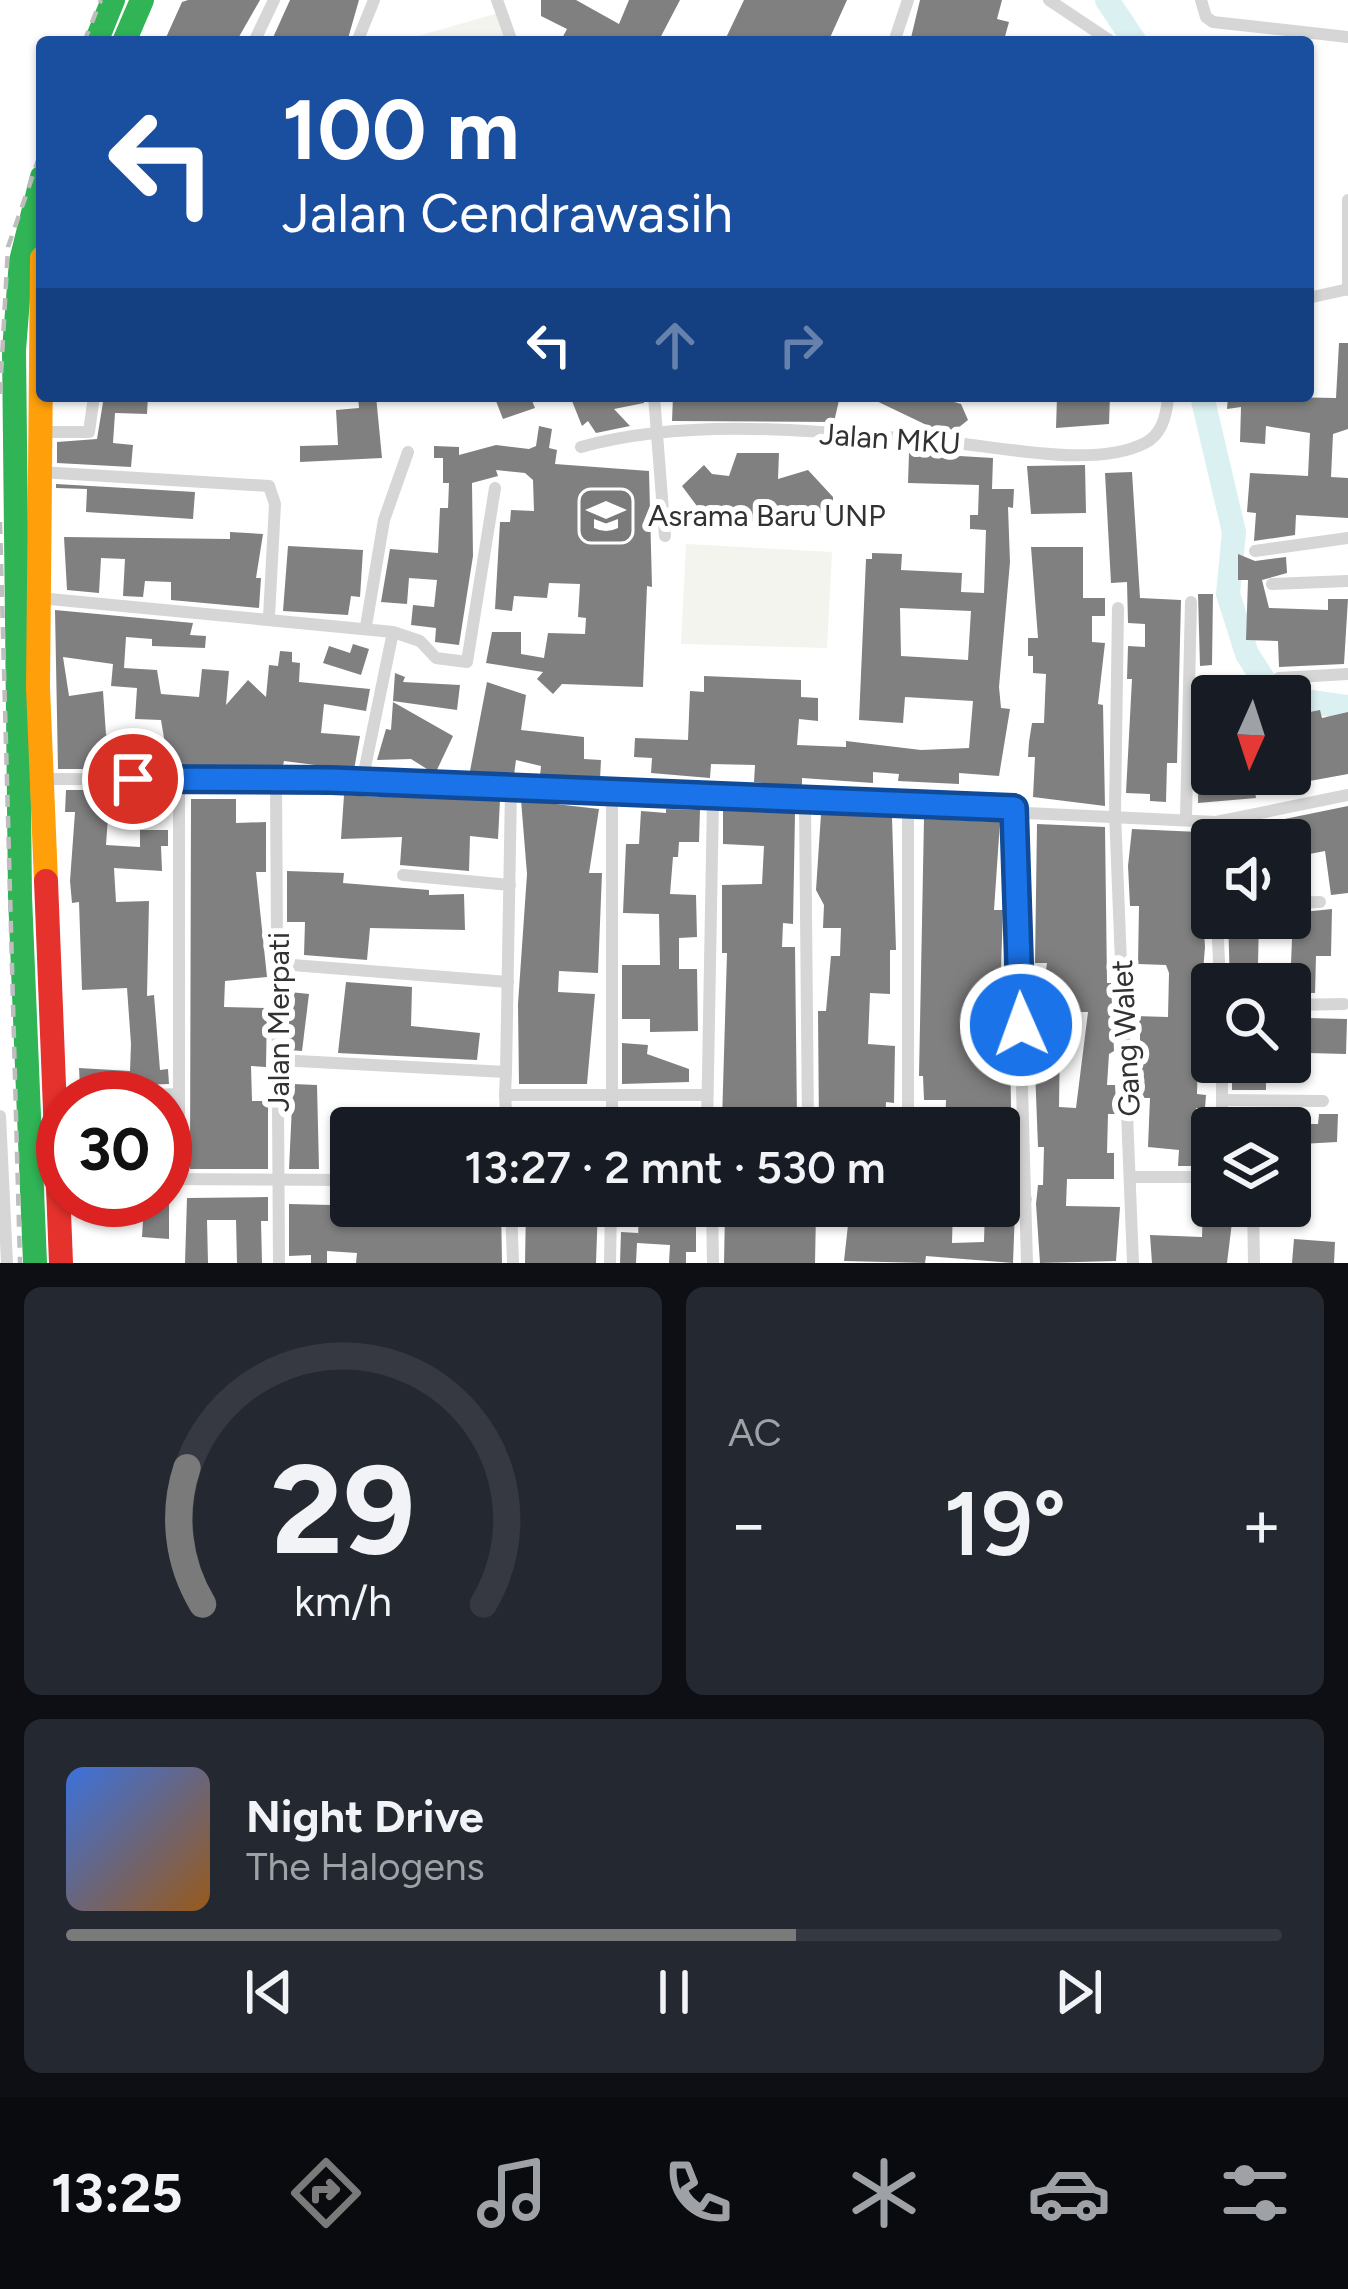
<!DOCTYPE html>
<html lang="id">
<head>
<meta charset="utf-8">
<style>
	body { margin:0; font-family:Figtree,sans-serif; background:#242831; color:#f1f3f6; height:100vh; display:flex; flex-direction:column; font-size:45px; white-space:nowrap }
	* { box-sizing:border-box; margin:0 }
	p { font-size:39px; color:#9ea1a6 }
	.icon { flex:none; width:66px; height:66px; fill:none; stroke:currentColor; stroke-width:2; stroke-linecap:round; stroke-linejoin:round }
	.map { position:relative; height:1263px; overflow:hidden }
	.sheet { display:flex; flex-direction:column; gap:24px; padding:24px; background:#0d0f14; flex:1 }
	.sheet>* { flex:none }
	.top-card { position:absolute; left:36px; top:36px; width:1278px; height:366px; border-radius:12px; box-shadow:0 3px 9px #0004; background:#1a4fa0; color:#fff; overflow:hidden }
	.needle { width:78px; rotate:183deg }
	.controls { position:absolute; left:1191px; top:675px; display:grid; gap:24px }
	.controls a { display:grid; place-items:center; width:120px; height:120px; border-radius:12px; background:#171b24; box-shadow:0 3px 9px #0004; font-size:60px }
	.speed { position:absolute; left:36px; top:1071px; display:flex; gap:24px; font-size:60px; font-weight:700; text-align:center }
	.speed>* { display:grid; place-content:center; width:156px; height:156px; border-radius:50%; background:#171b24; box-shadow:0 3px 9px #0004; line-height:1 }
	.speed .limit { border:18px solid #d22; background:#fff; color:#111 }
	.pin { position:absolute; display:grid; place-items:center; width:102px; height:102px; color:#fff; margin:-51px; border:6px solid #fff; border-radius:50%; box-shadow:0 3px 12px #0007 }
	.me { position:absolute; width:132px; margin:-66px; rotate:358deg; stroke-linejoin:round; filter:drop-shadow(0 0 9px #0008) }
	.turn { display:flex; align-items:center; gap:42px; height:252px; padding:0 48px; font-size:54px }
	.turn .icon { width:156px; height:156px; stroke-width:2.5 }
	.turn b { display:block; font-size:84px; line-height:102px }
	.lanes { display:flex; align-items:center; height:114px; padding:0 48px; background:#0003; justify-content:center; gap:60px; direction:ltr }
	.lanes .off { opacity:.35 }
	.big { font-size:90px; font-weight:600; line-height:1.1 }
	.sheet .card { flex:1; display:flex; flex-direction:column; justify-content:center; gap:18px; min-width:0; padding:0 42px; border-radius:18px; background:#242831 }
	.sheet .dial { align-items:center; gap:0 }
	.dial svg { height:312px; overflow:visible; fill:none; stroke:#363941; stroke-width:7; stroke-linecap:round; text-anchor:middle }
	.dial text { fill:#f1f3f6; stroke:none }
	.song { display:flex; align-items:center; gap:36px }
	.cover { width:144px; height:144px; border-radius:18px; background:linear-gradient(135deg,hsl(220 70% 55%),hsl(30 70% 35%)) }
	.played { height:12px; border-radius:6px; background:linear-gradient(90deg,#7a7a7a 60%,#363941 60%) }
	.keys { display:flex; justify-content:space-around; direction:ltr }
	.heat { display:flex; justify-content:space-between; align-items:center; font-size:66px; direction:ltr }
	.sheet .tiles { flex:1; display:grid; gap:24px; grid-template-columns:1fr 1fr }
	.card:last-child { grid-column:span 2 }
	.trip { position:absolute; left:330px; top:1107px; width:690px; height:120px; border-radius:12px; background:#171b24; box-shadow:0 3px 9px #0004; font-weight:600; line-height:120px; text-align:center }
	.tab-bar { display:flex; height:192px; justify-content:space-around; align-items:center; background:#090b0e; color:#9ea1a6 }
	.tab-bar .icon { width:84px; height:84px }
	.tab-bar .current { color:#7a7a7a }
	.tab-bar b { font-size:54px; color:#f1f3f6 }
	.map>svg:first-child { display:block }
	.green { fill:#f3f4ed }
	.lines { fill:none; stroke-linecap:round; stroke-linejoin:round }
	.river { stroke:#dbf0f1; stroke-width:24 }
	.building { fill:#808080; fill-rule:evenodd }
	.street { stroke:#d6d6d6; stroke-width:12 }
	.fast { stroke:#30b455; stroke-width:24 }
	.slow { stroke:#ff9f0a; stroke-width:24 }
	.jam { stroke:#e5322d; stroke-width:24 }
	.rail { stroke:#bebebe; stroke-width:4.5; stroke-dasharray:12 9; stroke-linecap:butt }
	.route-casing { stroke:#114b97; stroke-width:30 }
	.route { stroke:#1a73e8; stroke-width:21 }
	.labels { text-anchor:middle; stroke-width:12; stroke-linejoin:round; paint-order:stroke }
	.street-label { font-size:30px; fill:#323232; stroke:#fff }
	.poi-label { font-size:30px; fill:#323232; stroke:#fff; text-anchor:start }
</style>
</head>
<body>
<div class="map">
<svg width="1348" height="1263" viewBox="0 0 1348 1263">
	<rect width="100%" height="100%" fill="#fff"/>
	<g class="green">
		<path d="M502,12L514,42H397Z"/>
		<path d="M686,544L832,552L827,648L681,644Z"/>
	</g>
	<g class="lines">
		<g class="river">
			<path d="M1107,0L1135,42"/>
			<path d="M1202,396L1234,532L1228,594L1247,654L1274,696"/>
			<path d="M1290,699L1348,707"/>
		</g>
	</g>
	<g class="building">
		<path d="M188,0H260L236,42H164L182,2Z"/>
		<path d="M290,0H359L347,42H271Z"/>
		<path d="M541,0H576L619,24L629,0H680L658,42H560L567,29L541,16Z"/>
		<path d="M744,0H847L828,42H724Z"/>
		<path d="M920,0H1002L997,19L1009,22L1004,40L910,42Z"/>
		<path d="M1339,343H1348V429L1333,434L1331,477L1348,478V518L1296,515L1295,535L1254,541L1256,513L1247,512L1250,473L1308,476L1310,433L1266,426L1265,444L1240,442L1241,407L1227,409L1228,396L1336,398Z"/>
		<path d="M104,396H148L147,414L115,413L113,443L133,445L131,467L57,463V442L97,439Z"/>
		<path d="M358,396H376L382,458L300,462V446L338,445L336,410L359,408Z"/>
		<path d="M494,396H530L535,408L503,419Z"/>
		<path d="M570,396H644V403L614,409L630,426L596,433L588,421L582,426Z"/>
		<path d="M673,396L807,397L840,396L834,422L672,421Z"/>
		<path d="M866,396H933L961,404L968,420L953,432L939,431Z"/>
		<path d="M1057,396H1110L1109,424L1056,428Z"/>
		<path d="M539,426L552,429L549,448L557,450L555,464L649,471L652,587L647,586L643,687L562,684L553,694L537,679L543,672L486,663L492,632H521V654L544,658L548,633L585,634L586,618L578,617L580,584L549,583L547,598L514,596L512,611L495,609L500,522H510L511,510L534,511L533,480L525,473L496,470L498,476L472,483L473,556L459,645L435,642L436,628L411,625L413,605L434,607L437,580L409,578L407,604L381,602L390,549L438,553L440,508H448L449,483H443V458H434V446L459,447V455L496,445L529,449L536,446Z"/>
		<path d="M737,453H779L778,479L808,470L833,497V506L799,526L705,517L682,486L704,465L712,474L729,476Z"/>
		<path d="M909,453L993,458L992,489H1014L1013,508L1008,507L1010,562L999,687L1001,708L1010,709L999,776L959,773V784L898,781L899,774L873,772V783L802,778V787L754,782L755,765L711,764L710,778L651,773L652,758L634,757L635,738L688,740L690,691L704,692V676L801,680V697L818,698V721L799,719L797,745L846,747V741L921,750L969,748L973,701L905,697L903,723L859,720L866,559H872V553L902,554L901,570L962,573L961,592L984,593L986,530L970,529V515H978L979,485L908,483ZM900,608L971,611L968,660L901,656Z"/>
		<path d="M1085,465L1086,513L1031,514L1027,466Z"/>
		<path d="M1132,472L1140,598L1181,600L1177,763H1167L1166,802L1150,801V794L1126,793L1132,679H1127L1128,646L1145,647V624L1128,623L1127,582L1111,583L1105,473Z"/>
		<path d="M56,484L195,492L193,519L86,512L87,489L56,488Z"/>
		<path d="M230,532L263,534L256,578H261L259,608L171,600V582L145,581L143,597L123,596L125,559L101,558L99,593L67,590L64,537L230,539Z"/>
		<path d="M288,546L363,550L360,597L351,596L348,615L283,611Z"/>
		<path d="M1031,547H1083V598H1105V616H1092V642L1105,643L1098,704L1103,705L1105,806L1033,797L1035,757H1028L1029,742L1032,723H1044L1046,674L1033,673V656H1028V638H1038Z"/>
		<path d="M1238,554L1255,561L1286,557L1287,573L1262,580L1269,608L1328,610V599H1348L1344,664L1279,667L1278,641L1246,640L1248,580H1238Z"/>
		<path d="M1198,594H1213L1212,665L1200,666Z"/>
		<path d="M55,610L193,623L190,635L206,636L205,648L152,646V639L126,637L124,668L157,670L161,694L199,697L202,669L229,671L226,705L248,680L266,697L269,665L278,666L280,651L292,652V662L300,663L299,682L370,689L366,711L324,704L321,733L360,736L354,770L284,761L283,766L242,769H152L150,760L111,769H58ZM63,657L113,664L111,686L137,688L135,719L161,720L165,744L127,750L121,731L106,735L103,691L69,696Z"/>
		<path d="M353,644L369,649L361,675L323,663L329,646L350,653Z"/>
		<path d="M395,673L405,677L403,682L460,685L457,710L393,701Z"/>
		<path d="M487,682L526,695L521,730L584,737V759L601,760L600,780L540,776L541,766L516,760L514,775L470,771Z"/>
		<path d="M1199,700H1212V774H1290V716L1320,710L1322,718L1348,712V774L1255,791L1256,798L1198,803Z"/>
		<path d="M393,702L453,736L435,774L411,759L377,760L386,729L391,730Z"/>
		<path d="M66,790H142V803L117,802V818L108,817L106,845L140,847V830H168V846H161L162,871L114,868L116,902L149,901L147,996L154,995L160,1070L168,1069L169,1084L80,1087L79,1068L130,1071L131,1044L127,988L82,990L79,902L72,903L70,881L75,812H65Z"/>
		<path d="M379,793L500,800L498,839L470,836L469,871L400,865L402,837L341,839L344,795L379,797Z"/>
		<path d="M191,799H236V823L266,822V872H256L267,977L225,981L224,1007L267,1008L266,1067L251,1066L252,1101H268V1169H190Z"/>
		<path d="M521,800L599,809L589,873H602L598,973L559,971L558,992L595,994L587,1084H519L518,1004L527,874Z"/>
		<path d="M1348,806V893L1331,895L1325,851L1299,856L1302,892H1290L1291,840H1238L1236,829Z"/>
		<path d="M666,809L700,810L699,842H679L678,857H673L670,894L696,895L697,937L679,938V969H697L698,1031L650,1032V1019H622V965H660L659,914L623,913L626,844H639L641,811L666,813Z"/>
		<path d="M723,810L795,813L793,924L783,923L782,947H795L797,1120L722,1121L727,953H722V885L762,884L764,846L723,844Z"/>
		<path d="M821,814L892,817L896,950H890V994L870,993L868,1044L895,1046L894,1103L886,1102L885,1128H819L818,1011H826L831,956H840L841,928H823L824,905L816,890Z"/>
		<path d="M924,819L1000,822L994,910H1003L999,1027L1010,1028L1012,1189H999V1128H945L946,1100H924L923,1076H919Z"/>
		<path d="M1037,824L1105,827L1107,983H1111L1114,1051L1109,1054L1107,1085H1115L1116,1103V1114H1108L1107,1153H1114V1179H1067L1066,1206L1120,1207L1116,1261L1040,1263L1036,1204L1038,1185H1043L1044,1147H1038L1033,1017H1050V1038H1060L1059,1107L1076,1108L1088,1012H1076V1006L1041,1004L1047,963H1035Z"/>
		<path d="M1132,829L1199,832L1198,914H1203L1205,947L1199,1020H1205L1204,1060H1198L1197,1094L1206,1095L1205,1108H1196L1195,1132L1208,1133L1207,1151H1195L1194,1166H1178L1179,1150L1148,1147L1150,1098H1140V1034H1134V1016L1168,1017L1169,973L1166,965L1138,964L1139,906H1130L1128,866Z"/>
		<path d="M287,871L344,873L343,883L429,890V895L464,894L465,930L370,928L367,960L304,955L305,922H287Z"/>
		<path d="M1332,909L1331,956H1316L1315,993H1291V984H1230L1228,918H1259L1258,964H1291L1293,913Z"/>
		<path d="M346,982L412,987L411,1026L480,1033L477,1060L338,1053Z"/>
		<path d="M290,992L309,994L302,1051L288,1050Z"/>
		<path d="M1308,1018L1347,1019L1346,1054L1308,1053Z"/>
		<path d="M622,1043L648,1045L647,1054L689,1069V1082L622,1084Z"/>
		<rect x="1232" y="1062" width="34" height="28"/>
		<path d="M293,1084L317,1085L319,1169H289Z"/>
		<path d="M567,1108L602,1109V1128H527V1109Z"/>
		<path d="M622,1114L697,1116L696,1128H622Z"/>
		<path d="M1319,1114H1338L1337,1142L1301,1144L1299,1178H1290V1128H1270V1115H1294V1124H1318Z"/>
		<path d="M268,1197V1221H261L262,1263H237L236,1220H207L208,1263H185L187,1198Z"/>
		<path d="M127,1201L169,1204V1239L142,1237L143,1220L125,1218Z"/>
		<path d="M289,1204L374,1206V1214H402V1206H501L502,1263H356L357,1253L327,1251V1263H311V1255L289,1256Z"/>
		<path d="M526,1206H538V1213L561,1214L562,1206H598L596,1263H525Z"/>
		<path d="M660,1206H696V1252H686V1263H669L670,1245L637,1243L636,1263H620L621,1232L638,1233V1237L639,1211L659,1212Z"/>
		<path d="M905,1206H953L952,1243L984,1242L985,1206L1015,1210L1013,1263L926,1256L925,1263L844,1261L850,1207Z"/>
		<path d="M1203,1206H1234L1227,1263H1152L1150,1235L1202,1237Z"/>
		<path d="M759,1207L816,1213L815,1263H724L725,1211L759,1212Z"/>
		<path d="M1294,1239L1335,1242L1334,1263H1292Z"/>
	</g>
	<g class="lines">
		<g class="street">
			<path d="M497,0L512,42"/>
			<path d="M1049,0L1112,42"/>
			<path d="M1201,0L1206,17L1213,22L1348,37"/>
			<path d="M254,42L274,0"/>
			<path d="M357,42L374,0"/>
			<path d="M894,42L908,0"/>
			<path d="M1348,200V290"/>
			<path d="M1308,298L1344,290"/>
			<path d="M654,396L665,536"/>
			<path d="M40,432H89L94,396"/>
			<path d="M581,447C692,416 821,432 936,441C994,445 1093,470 1145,443C1163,434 1167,414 1168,396"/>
			<path d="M40,472L269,486L275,504L269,617"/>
			<path d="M1255,551L1348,538"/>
			<path d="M1272,584L1348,581"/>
			<path d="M39,598L393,632L362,782"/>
			<path d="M1118,608L1115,813L1133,1263"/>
			<path d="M366,626L384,520L408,452"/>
			<path d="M393,632L420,641L436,658L467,662L495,488"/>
			<path d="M1279,678L1348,674"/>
			<path d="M42,779L331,780L1216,822"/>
			<path d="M179,779V1179"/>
			<path d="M276,780L279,1263"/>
			<path d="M805,802L808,1128"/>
			<path d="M908,805V1128"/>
			<path d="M1014,808L1027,1263"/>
			<path d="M1186,818L1191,602"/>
			<path d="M1216,840V822L1348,795"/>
			<path d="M403,875L510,885"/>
			<path d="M1290,903L1320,902"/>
			<path d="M1217,918L1220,984"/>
			<path d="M280,964L508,982"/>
			<path d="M1290,1005L1344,1004"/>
			<path d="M278,1060L506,1072L505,1095H705"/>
			<path d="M1222,1062V1128"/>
			<path d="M506,1072L511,789"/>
			<path d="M505,1095L507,1128"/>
			<path d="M54,1098L179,1094"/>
			<path d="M1222,1100L1323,1101"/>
			<path d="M0,1116L7,1263"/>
			<path d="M612,1128V793"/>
			<path d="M707,1128L713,799"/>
			<path d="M1133,1177H1212"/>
			<path d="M165,1179L351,1180"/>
			<path d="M999,1199H1026"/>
			<path d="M511,1206L513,1263"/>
			<path d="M712,1206L713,1263"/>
			<path d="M1253,1206L1254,1263"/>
			<path d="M610,1263L611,1206"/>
		</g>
		<g class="fast">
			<path d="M96,42L113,0"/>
			<path d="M124,42L142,0"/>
			<path d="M35,1263L20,896L14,350L21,261L42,177"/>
		</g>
		<path class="slow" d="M42,258L38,688L46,881"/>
		<path class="jam" d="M46,881L61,1263"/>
		<g class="rail">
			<path d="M84,42L101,0"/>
			<path d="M0,394L8,247L42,149"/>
			<path d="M0,522L20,1263"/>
		</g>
	</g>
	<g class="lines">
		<g class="route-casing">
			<path id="route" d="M133,779L331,780L1014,808L1021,1025"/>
		</g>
		<use href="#route" class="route"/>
	</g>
	<defs>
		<g id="university-square" transform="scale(3)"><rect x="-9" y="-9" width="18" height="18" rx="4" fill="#7a7a7a" stroke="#fff"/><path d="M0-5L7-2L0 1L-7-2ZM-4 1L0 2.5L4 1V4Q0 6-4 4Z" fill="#fff"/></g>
	</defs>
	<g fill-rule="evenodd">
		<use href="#university-square" x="606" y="516"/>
	</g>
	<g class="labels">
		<g class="street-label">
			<text transform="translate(890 439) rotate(4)" y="10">Jalan MKU</text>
			<text transform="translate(279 1022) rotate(-90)" y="10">Jalan Merpati</text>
			<text transform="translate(1126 1038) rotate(-93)" y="10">Gang Walet</text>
		</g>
		<g class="poi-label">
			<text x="648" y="526">Asrama Baru UNP</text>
		</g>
	</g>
</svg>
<div class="controls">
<a><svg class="needle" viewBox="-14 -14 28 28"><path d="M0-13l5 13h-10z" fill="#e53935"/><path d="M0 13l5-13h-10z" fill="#9ea1a6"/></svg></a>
<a><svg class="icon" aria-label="sound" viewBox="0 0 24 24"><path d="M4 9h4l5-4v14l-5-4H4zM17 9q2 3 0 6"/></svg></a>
<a><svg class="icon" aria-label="search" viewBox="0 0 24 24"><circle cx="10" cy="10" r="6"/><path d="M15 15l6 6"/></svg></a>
<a><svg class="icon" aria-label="layers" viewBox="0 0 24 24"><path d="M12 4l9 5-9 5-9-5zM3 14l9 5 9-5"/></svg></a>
</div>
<div class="speed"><div class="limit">30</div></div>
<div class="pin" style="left:133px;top:779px;background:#d93025"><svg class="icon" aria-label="arrive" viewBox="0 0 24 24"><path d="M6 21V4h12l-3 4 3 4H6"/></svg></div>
<svg class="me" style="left:1021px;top:1025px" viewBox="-20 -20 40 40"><circle r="17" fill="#1a73e8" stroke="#fff" stroke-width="3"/><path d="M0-11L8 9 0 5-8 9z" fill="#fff"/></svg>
<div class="trip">13:27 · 2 mnt · 530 m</div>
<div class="top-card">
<div class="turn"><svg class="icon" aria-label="left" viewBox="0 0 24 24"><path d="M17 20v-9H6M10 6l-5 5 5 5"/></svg><div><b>100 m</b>Jalan Cendrawasih</div></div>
<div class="lanes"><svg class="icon" aria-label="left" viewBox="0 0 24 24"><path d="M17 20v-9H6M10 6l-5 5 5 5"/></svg><svg class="icon off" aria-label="ahead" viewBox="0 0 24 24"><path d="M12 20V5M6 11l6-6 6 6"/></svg><svg class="icon off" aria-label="right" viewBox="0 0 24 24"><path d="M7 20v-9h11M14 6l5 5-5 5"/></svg></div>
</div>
</div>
<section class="sheet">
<div class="tiles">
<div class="card dial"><svg viewBox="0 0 100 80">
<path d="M14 69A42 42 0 1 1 86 69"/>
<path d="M14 69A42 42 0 0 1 10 34" stroke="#7a7a7a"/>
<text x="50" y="56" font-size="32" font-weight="700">29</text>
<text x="50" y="72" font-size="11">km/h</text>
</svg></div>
<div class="card"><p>AC</p>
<div class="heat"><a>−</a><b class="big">19°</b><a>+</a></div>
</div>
<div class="card">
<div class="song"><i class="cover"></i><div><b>Night Drive</b><p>The Halogens</p></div></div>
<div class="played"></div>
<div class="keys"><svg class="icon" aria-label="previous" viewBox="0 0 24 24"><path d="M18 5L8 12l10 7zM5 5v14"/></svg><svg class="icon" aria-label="pause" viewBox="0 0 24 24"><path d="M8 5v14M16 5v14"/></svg><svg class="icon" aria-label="next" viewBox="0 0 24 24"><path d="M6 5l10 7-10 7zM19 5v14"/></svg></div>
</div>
</div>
</section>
<nav class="tab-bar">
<b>13:25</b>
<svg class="icon current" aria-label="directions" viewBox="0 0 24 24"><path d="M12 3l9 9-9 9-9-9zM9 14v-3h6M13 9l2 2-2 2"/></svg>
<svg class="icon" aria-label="music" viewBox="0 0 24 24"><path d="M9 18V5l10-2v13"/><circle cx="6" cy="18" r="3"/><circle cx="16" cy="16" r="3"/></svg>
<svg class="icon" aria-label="phone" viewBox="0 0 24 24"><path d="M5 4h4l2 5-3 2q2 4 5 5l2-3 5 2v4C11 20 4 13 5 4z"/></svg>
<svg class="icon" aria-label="climate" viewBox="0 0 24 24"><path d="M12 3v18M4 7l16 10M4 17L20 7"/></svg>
<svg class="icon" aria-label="car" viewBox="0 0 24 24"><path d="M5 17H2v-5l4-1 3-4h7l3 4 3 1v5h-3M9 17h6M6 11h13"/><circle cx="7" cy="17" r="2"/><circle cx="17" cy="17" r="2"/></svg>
<svg class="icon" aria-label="filters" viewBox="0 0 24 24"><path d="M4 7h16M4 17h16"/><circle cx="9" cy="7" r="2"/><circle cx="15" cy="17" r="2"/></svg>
</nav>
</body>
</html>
